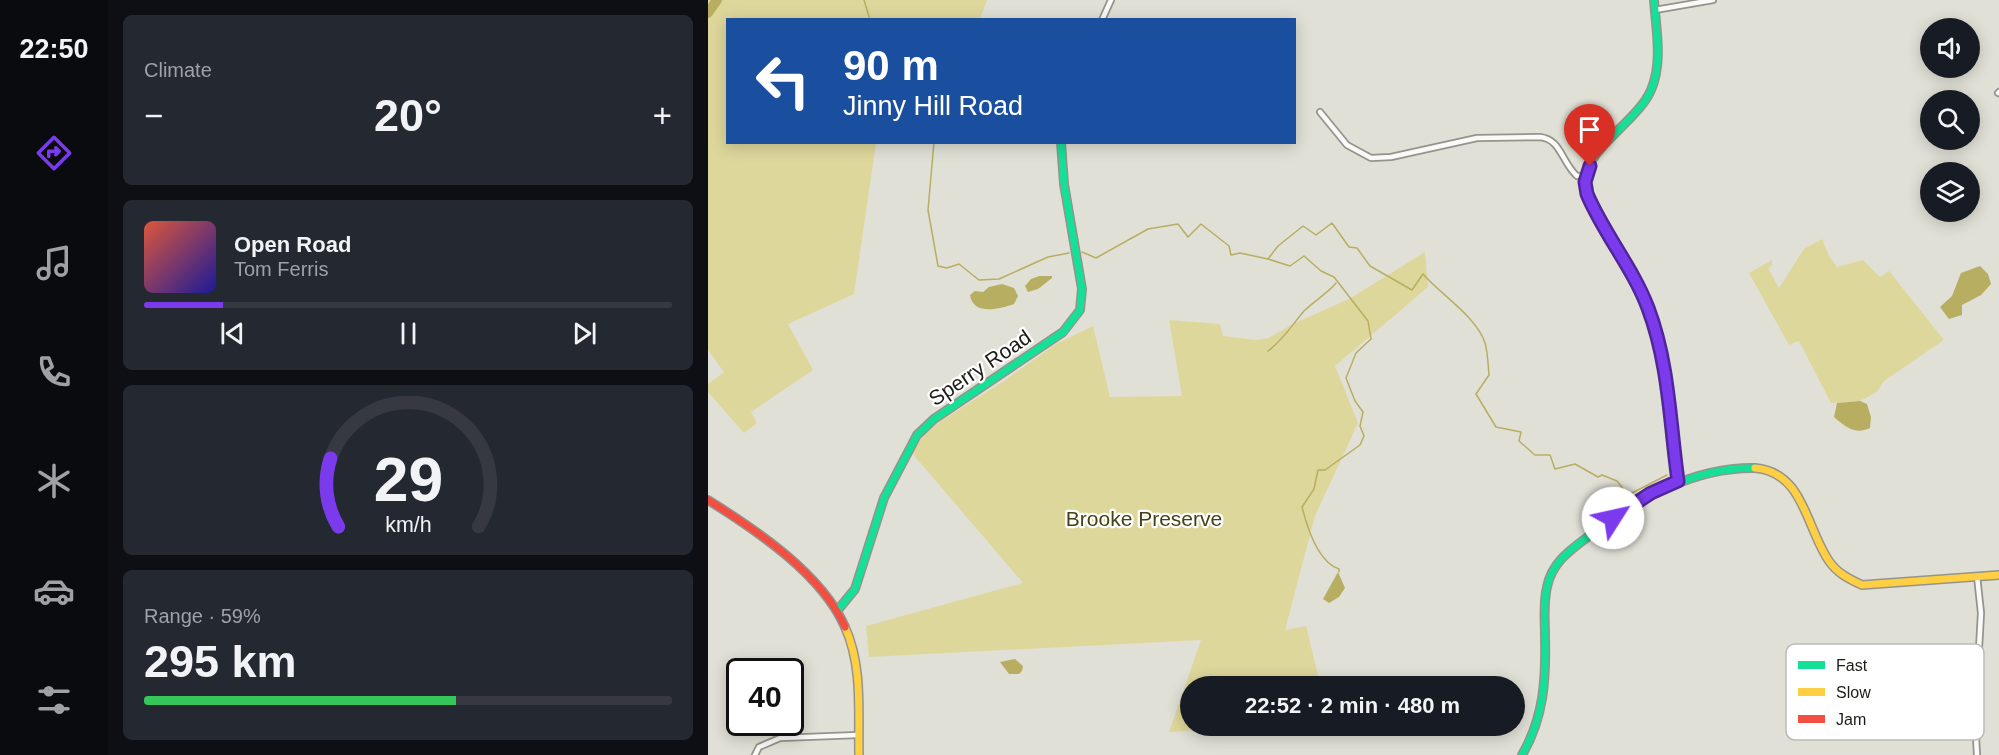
<!DOCTYPE html>
<html lang="en">
<head>
<meta charset="utf-8">
<style>
	body { margin:0; font-family:Helvetica,sans-serif; background:#242831; color:#f1f3f6; height:100vh; display:flex; flex-direction:column; font-size:22px; white-space:nowrap }
	* { box-sizing:border-box; margin:0 }
	p { font-size:20px; color:#9ea1a6 }
	.icon { flex:none; width:33px; height:33px; fill:none; stroke:currentColor; stroke-width:2; stroke-linecap:round; stroke-linejoin:round }
	.map { position:relative; flex:1; overflow:hidden }
	.details { display:flex; flex-direction:column; gap:15px; padding:15px; background:#0d0f14; width:600px }
	.details>* { flex:none }
	.hud { position:absolute; left:18px; top:18px; width:570px; height:126px; border-radius:0px; box-shadow:0 3px 15px #0003; background:#1a4fa0; color:#fff; overflow:hidden }
	.fabs { position:absolute; left:1212px; top:18px; display:grid; gap:12px }
	.fabs a { display:grid; place-items:center; width:60px; height:60px; border-radius:50%; background:#171b24; box-shadow:0 3px 15px #0003; font-size:30px }
	.speed { position:absolute; left:18px; top:658px; display:flex; gap:12px; font-size:30px; font-weight:700; text-align:center }
	.speed>* { display:grid; place-content:center; width:78px; height:78px; border-radius:50%; background:#171b24; box-shadow:0 3px 15px #0003; line-height:1 }
	.speed .limit { border:3px solid #111; border-radius:9px; background:#fff; color:#111 }
	.pin { position:absolute; display:grid; place-items:center; width:51px; height:51px; color:#fff; margin:-62px -26px; border-radius:50% 50% 50% 0; rotate:-45deg; box-shadow:0 0 6px #0007 }
	.pin .icon { rotate:45deg }
	.me { position:absolute; width:66px; margin:-33px; rotate:55deg; stroke-linejoin:round; filter:drop-shadow(0 0 4px #0008) }
	.turn { display:flex; align-items:center; gap:21px; height:126px; padding:0 18px; font-size:27px }
	.turn .icon { width:78px; height:78px; stroke-width:2.5 }
	.turn b { display:block; font-size:42px; line-height:51px }
	.big { font-size:45px; font-weight:800; line-height:1.1 }
	.details .widget { flex:1; display:flex; flex-direction:column; justify-content:center; gap:9px; min-width:0; padding:0 21px; border-radius:9px; background:#242831 }
	.details .dial { align-items:center; gap:0 }
	.dial svg { height:156px; overflow:visible; fill:none; stroke:#363941; stroke-width:7; stroke-linecap:round; text-anchor:middle }
	.dial text { fill:#f1f3f6; stroke:none }
	.song { display:flex; align-items:center; gap:18px }
	.cover { width:72px; height:72px; border-radius:9px; background:linear-gradient(135deg,hsl(10 70% 55%),hsl(240 70% 35%)) }
	.played { height:6px; border-radius:3px; background:linear-gradient(90deg,#7c3aed 15%,#363941 15%) }
	.keys { display:flex; justify-content:space-around; direction:ltr }
	.heat { display:flex; justify-content:space-between; align-items:center; font-size:33px; direction:ltr }
	.charge { height:9px; border-radius:4px; background:linear-gradient(90deg,#34c759 59%,#363941 0) }
	.trip { position:absolute; left:472px; top:676px; width:345px; height:60px; border-radius:30px; background:#171b24; box-shadow:0 3px 15px #0003; font-weight:800; line-height:60px; text-align:center }
	main { display:flex; flex:1; min-height:0 }
	.dock { display:flex; flex-direction:column; width:108px; justify-content:space-around; align-items:center; background:#090b0e; color:#9ea1a6 }
	.dock .icon { width:42px; height:42px }
	.dock .on { color:#7c3aed }
	.dock b { font-size:27px; color:#f1f3f6 }
	.map>svg:first-child { display:block }
	.green { fill:#ded79c }
	.water { fill:#b7ae62 }
	.lines { fill:none; stroke-linecap:round; stroke-linejoin:round }
	.stream { stroke:#b7ae62; stroke-width:1.5 }
	.river { stroke:#b7ae62; stroke-width:10 }
	.street-casing { stroke:#94948c; stroke-width:8 }
	.fast-casing { stroke:#94948c; stroke-width:10 }
	.slow-casing { stroke:#94948c; stroke-width:10 }
	.jam-casing { stroke:#94948c; stroke-width:10 }
	.street { stroke:#fafaf9; stroke-width:4.5 }
	.fast { stroke:#16e098; stroke-width:7 }
	.slow { stroke:#ffcf43; stroke-width:7 }
	.jam { stroke:#f24e42; stroke-width:7 }
	.route-casing { stroke:#51269a; stroke-width:15 }
	.route { stroke:#7c3aed; stroke-width:10 }
	.labels { text-anchor:middle; stroke-width:4.5; stroke-linejoin:round; paint-order:stroke }
	.street-label { font-size:21px; fill:#1c1b16; stroke:#fff }
	.park-label { font-size:21px; fill:#464116; stroke:#fff }
	.key { fill:#fff; stroke:#bbbbb9; stroke-width:1.5 }
	.key-label { font-size:16px; fill:#1c1b16 }
</style>
</head>
<body>
<main>
<nav class="dock">
<b>22:50</b>
<svg class="icon on" aria-label="directions" viewBox="0 0 24 24"><path d="M12 3l9 9-9 9-9-9zM9 14v-3h6M13 9l2 2-2 2"/></svg>
<svg class="icon" aria-label="music" viewBox="0 0 24 24"><path d="M9 18V5l10-2v13"/><circle cx="6" cy="18" r="3"/><circle cx="16" cy="16" r="3"/></svg>
<svg class="icon" aria-label="phone" viewBox="0 0 24 24"><path d="M5 4h4l2 5-3 2q2 4 5 5l2-3 5 2v4C11 20 4 13 5 4z"/></svg>
<svg class="icon" aria-label="climate" viewBox="0 0 24 24"><path d="M12 3v18M4 7l16 10M4 17L20 7"/></svg>
<svg class="icon" aria-label="car" viewBox="0 0 24 24"><path d="M5 17H2v-5l4-1 3-4h7l3 4 3 1v5h-3M9 17h6M6 11h13"/><circle cx="7" cy="17" r="2"/><circle cx="17" cy="17" r="2"/></svg>
<svg class="icon" aria-label="filters" viewBox="0 0 24 24"><path d="M4 7h16M4 17h16"/><circle cx="9" cy="7" r="2"/><circle cx="15" cy="17" r="2"/></svg>
</nav>
<section class="details">
<div class="widget"><p>Climate</p>
<div class="heat"><a>−</a><b class="big">20°</b><a>+</a></div>
</div>
<div class="widget">
<div class="song"><i class="cover"></i><div><b>Open Road</b><p>Tom Ferris</p></div></div>
<div class="played"></div>
<div class="keys"><svg class="icon" aria-label="previous" viewBox="0 0 24 24"><path d="M18 5L8 12l10 7zM5 5v14"/></svg><svg class="icon" aria-label="pause" viewBox="0 0 24 24"><path d="M8 5v14M16 5v14"/></svg><svg class="icon" aria-label="next" viewBox="0 0 24 24"><path d="M6 5l10 7-10 7zM19 5v14"/></svg></div>
</div>
<div class="widget dial"><svg viewBox="0 0 100 80">
<path d="M14 69A42 42 0 1 1 86 69"/>
<path d="M14 69A42 42 0 0 1 10 34" stroke="#7c3aed"/>
<text x="50" y="56" font-size="32" font-weight="700">29</text>
<text x="50" y="72" font-size="11">km/h</text>
</svg></div>
<div class="widget"><p>Range · 59%</p><b class="big">295 km</b><div class="charge"></div></div>
</section>
<div class="map">
<svg width="1291" height="755" viewBox="0 0 1291 755">
	<rect width="100%" height="100%" fill="#e0e0d6"/>
	<g class="green">
		<path d="M0,0H279L272,19L20,20V142L168,143L146,294L80,324L105,370L43,412L49,423L36,433L0,392V384L16,372L0,350Z"/>
		<path d="M1114,239L1121,256L1129,267L1155,260L1172,277L1181,271L1236,340L1176,381L1169,392L1152,401L1123,403L1091,341L1081,345L1041,273L1064,260V265L1060,268L1071,288L1096,249Z"/>
		<path d="M717,252L720,287L627,366L650,423L607,516L577,630L598,626L613,687H483V726H553L461,732L493,640L161,657L158,626L315,583L204,453L216,435L233,421L296,381L348,344L385,326L402,397L474,396L461,320L512,324L515,336L547,340L560,338L587,323L641,299Z"/>
	</g>
	<g class="water">
		<path d="M1272,266L1280,274L1283,284L1273,295L1254,305V315L1241,319L1232,307L1244,296L1253,273Z"/>
		<path d="M331,276H344V278L330,289L320,292L317,286L323,279Z"/>
		<path d="M294,284L306,288L310,296L306,304C292,309 265,316 262,295L267,291L275,292L281,287Z"/>
		<path d="M1152,401L1159,404L1163,417L1162,428C1146,435 1138,427 1126,417L1129,403Z"/>
		<path d="M630,572L637,588L631,597L621,603L615,599Z"/>
		<path d="M307,659L315,666L314,671L311,674H301L292,662Z"/>
	</g>
	<g class="lines">
		<g class="stream">
			<path d="M156,0L162,20"/>
			<path d="M226,142L220,210L230,266L239,268L251,264L271,280L291,279L340,257L361,253"/>
			<path d="M374,252L388,258L440,229L470,224L480,237L493,224L521,246L523,255L532,253L560,259L570,246L595,226L608,235L624,223L641,247L649,248L662,266L704,290L715,274C732,294 769,317 777,343C780,353 780,365 781,375L768,394L788,427L813,432L811,441L827,455H842L847,469L867,464L890,477L894,475L909,481L920,495L959,475"/>
			<path d="M560,259L582,266L596,256L613,271L626,277L660,321L663,339L648,353L638,378L647,401L655,412L652,426L656,436L652,445L617,470H610L606,489L594,507C599,527 610,562 631,569V572"/>
			<path d="M560,351C576,339 584,325 596,311C606,301 620,293 628,283"/>
		</g>
		<path class="river" d="M0,13L9,0"/>
		<g class="street-casing">
			<g id="street">
				<path d="M947,10L1005,0"/>
				<path d="M394,20L403,0"/>
				<path d="M1290,93L1291,92"/>
				<path d="M612,112L639,145L663,158L683,157L769,138L832,137C853,139 854,163 869,176H878"/>
				<path d="M47,755L51,747L72,738L150,735"/>
				<path d="M1269,755L1267,720L1273,613L1269,576"/>
			</g>
		</g>
		<g class="fast-casing">
			<g id="fast">
				<path d="M946,0C948,29 955,63 943,90C930,121 878,148 877,181C876,208 912,255 925,278C961,341 960,412 970,481"/>
				<path d="M129,611L147,589L176,498L209,435L226,419L355,332L372,310L374,289L356,184L353,142"/>
				<path d="M814,755C836,717 838,680 837,637C837,620 835,603 839,587C844,561 865,548 885,533C932,498 986,467 1047,468"/>
			</g>
		</g>
		<g class="slow-casing">
			<g id="slow">
				<path d="M1047,468C1096,472 1098,528 1121,561C1129,573 1141,579 1154,585L1291,575"/>
				<path d="M137,627C155,667 150,712 151,755"/>
			</g>
		</g>
		<g class="jam-casing">
			<path id="jam" d="M0,500C48,530 114,574 137,627"/>
		</g>
		<use href="#street" class="street"/>
		<use href="#fast" class="fast"/>
		<use href="#slow" class="slow"/>
		<use href="#jam" class="jam"/>
	</g>
	<g class="lines">
		<g class="route-casing">
			<path id="route" d="M882,166L877,182L879,194C896,234 925,268 940,308C961,363 962,424 970,481L943,493L905,518"/>
		</g>
		<use href="#route" class="route"/>
	</g>
	<g class="labels">
		<g class="street-label">
			<text transform="translate(272 368) rotate(-34)" y="7">Sperry Road</text>
		</g>
		<g class="park-label">
			<text x="436" y="526">Brooke Preserve</text>
		</g>
	</g>
	<rect x="1078" y="644" width="198" height="96" rx="9" class="key"/>
	<rect x="1090" y="661" width="27" height="8" fill="#16e098"/>
	<rect x="1090" y="688" width="27" height="8" fill="#ffcf43"/>
	<rect x="1090" y="715" width="27" height="8" fill="#f24e42"/>
	<g class="key-label">
		<text x="1128" y="671">Fast</text>
		<text x="1128" y="698">Slow</text>
		<text x="1128" y="725">Jam</text>
	</g>
</svg>
<div class="fabs">
<a><svg class="icon" aria-label="sound" viewBox="0 0 24 24"><path d="M4 9h4l5-4v14l-5-4H4zM17 9q2 3 0 6"/></svg></a>
<a><svg class="icon" aria-label="search" viewBox="0 0 24 24"><circle cx="10" cy="10" r="6"/><path d="M15 15l6 6"/></svg></a>
<a><svg class="icon" aria-label="layers" viewBox="0 0 24 24"><path d="M12 4l9 5-9 5-9-5zM3 14l9 5 9-5"/></svg></a>
</div>
<div class="speed"><div class="limit">40</div></div>
<div class="pin" style="left:882px;top:166px;background:#d93025"><svg class="icon" aria-label="arrive" viewBox="0 0 24 24"><path d="M6 21V4h12l-3 4 3 4H6"/></svg></div>
<svg class="me" style="left:905px;top:518px" viewBox="-20 -20 40 40"><circle r="19" fill="#fff"/><path d="M0-13L10 11 0 6-10 11z" fill="#7c3aed"/></svg>
<div class="trip">22:52 · 2 min · 480 m</div>
<div class="hud">
<div class="turn"><svg class="icon" aria-label="left" viewBox="0 0 24 24"><path d="M17 20v-9H6M10 6l-5 5 5 5"/></svg><div><b>90 m</b>Jinny Hill Road</div></div>
</div>
</div>
</main>
</body>
</html>
